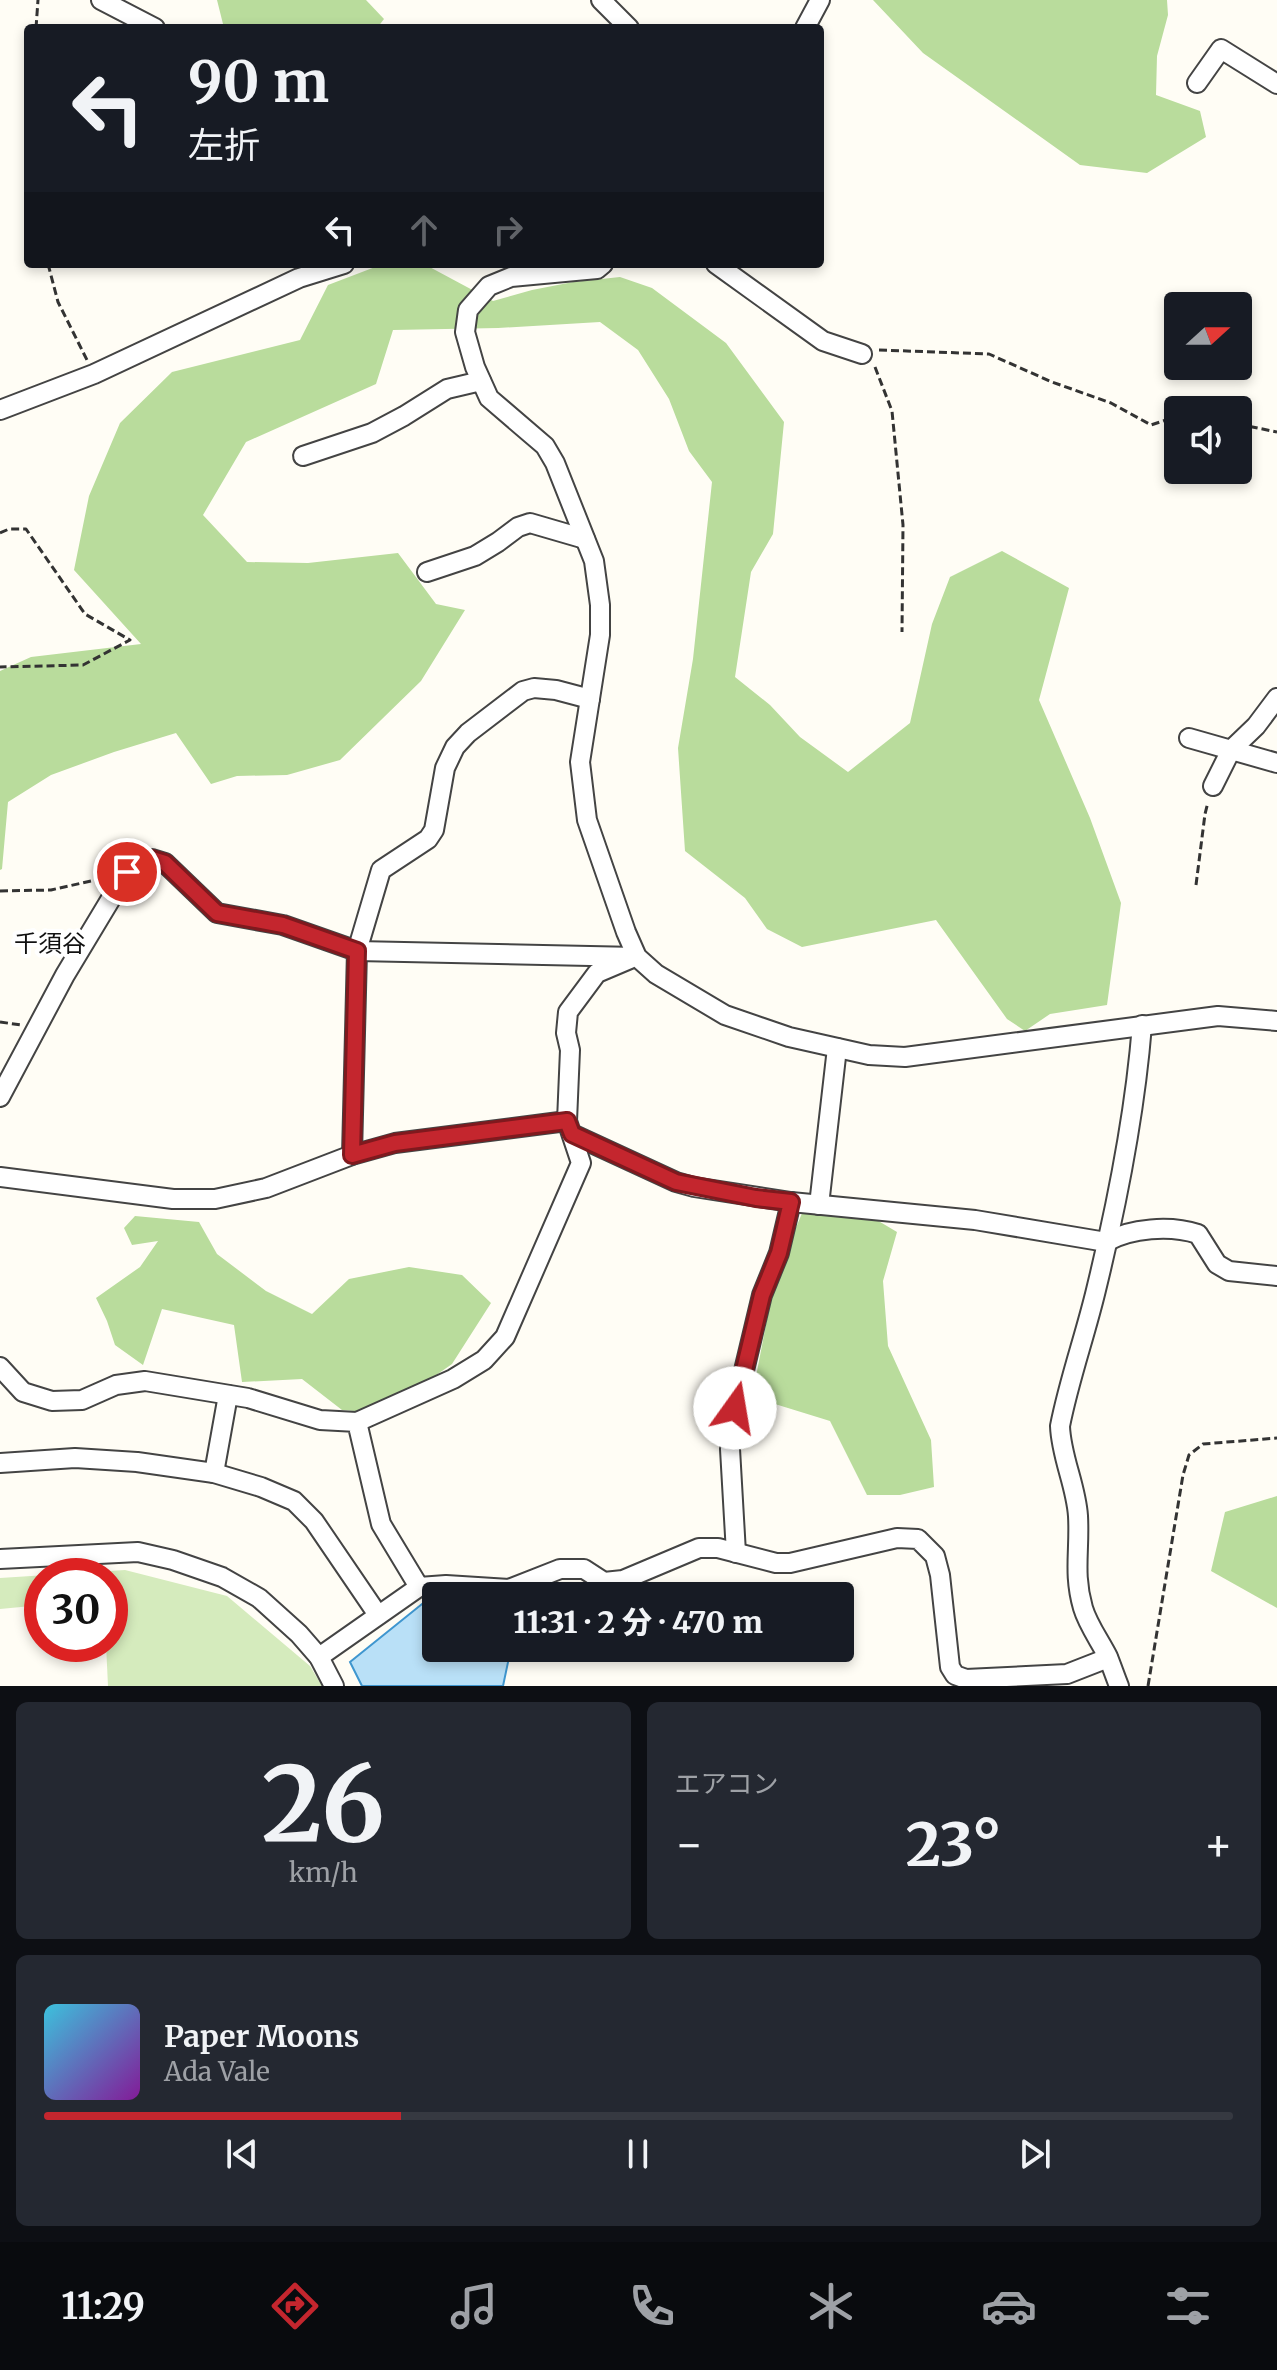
<!DOCTYPE html>
<html lang="ja">
<head>
<meta charset="utf-8">
<style>
	body { margin:0; font-family:Merriweather,"Noto Sans JP",serif; background:#242831; color:#f1f3f6; height:100vh; display:flex; flex-direction:column; font-size:30px; white-space:nowrap }
	* { box-sizing:border-box; margin:0 }
	p { font-size:26px; color:#9ea1a6 }
	.icon { flex:none; width:44px; height:44px; fill:none; stroke:currentColor; stroke-width:2; stroke-linecap:round; stroke-linejoin:round }
	.map { position:relative; height:1686px; overflow:hidden }
	.details { display:flex; flex-direction:column; gap:16px; padding:16px; background:#0d0f14; flex:1 }
	.details>* { flex:none }
	.hud { position:absolute; left:24px; top:24px; width:800px; height:244px; border-radius:8px; box-shadow:0 4px 12px #0003; background:#171b24; color:#f1f3f6; overflow:hidden }
	.needle { width:52px; rotate:69deg }
	.tools { position:absolute; left:1164px; top:292px; display:grid; gap:16px }
	.tools a { display:grid; place-items:center; width:88px; height:88px; border-radius:8px; background:#171b24; box-shadow:0 4px 12px #0003; font-size:40px }
	.speed { position:absolute; left:24px; top:1558px; display:flex; gap:16px; font-size:40px; font-weight:700; text-align:center }
	.speed>* { display:grid; place-content:center; width:104px; height:104px; border-radius:50%; background:#171b24; box-shadow:0 4px 12px #0003; line-height:1 }
	.speed .limit { border:12px solid #d22; background:#fff; color:#111 }
	.pin { position:absolute; display:grid; place-items:center; width:68px; height:68px; color:#fff; margin:-34px; border:4px solid #fff; border-radius:50%; box-shadow:0 2px 8px #0007 }
	.me { position:absolute; width:88px; margin:-44px; rotate:13deg; stroke-linejoin:round; filter:drop-shadow(0 0 6px #0008) }
	.turn { display:flex; align-items:center; gap:28px; height:168px; padding:0 32px; font-size:36px }
	.turn .icon { width:104px; height:104px; stroke-width:2.5 }
	.turn b { display:block; font-size:56px; line-height:68px }
	.lanes { display:flex; align-items:center; height:76px; padding:0 32px; background:#0003; justify-content:center; gap:40px; direction:ltr }
	.lanes .off { opacity:.35 }
	.big { font-size:60px; font-weight:800; line-height:1.1 }
	.details .tile { flex:1; display:flex; flex-direction:column; justify-content:center; gap:12px; min-width:0; padding:0 28px; border-radius:12px; background:#242831 }
	.details .dial { align-items:center; gap:0 }
	.dial b { font-size:104px; line-height:1 }
	.song { display:flex; align-items:center; gap:24px }
	.cover { width:96px; height:96px; border-radius:12px; background:linear-gradient(135deg,hsl(190 70% 55%),hsl(290 70% 35%)) }
	.played { height:8px; border-radius:4px; background:linear-gradient(90deg,#c4262e 30%,#363941 30%) }
	.keys { display:flex; justify-content:space-around; direction:ltr }
	.heat { display:flex; justify-content:space-between; align-items:center; font-size:44px; direction:ltr }
	.details .tiles { flex:1; display:grid; gap:16px; grid-template-columns:1fr 1fr }
	.tile:last-child { grid-column:span 2 }
	.trip { position:absolute; left:422px; top:1582px; width:432px; height:80px; border-radius:8px; background:#171b24; box-shadow:0 4px 12px #0003; font-weight:800; line-height:80px; text-align:center }
	.dock { display:flex; height:128px; justify-content:space-around; align-items:center; background:#090b0e; color:#9ea1a6 }
	.dock .icon { width:56px; height:56px }
	.dock .current { color:#c4262e }
	.dock b { font-size:36px; color:#f1f3f6 }
	.map>svg:first-child { display:block }
	.green { fill:#d5ebbd }
	.forest { fill:#b9dc9c }
	.water { fill:#b9e0f7; stroke:#3f96cf; stroke-width:2 }
	.lines { fill:none; stroke-linecap:round; stroke-linejoin:round }
	.minor-casing { stroke:#444; stroke-width:22 }
	.path { stroke:#333; stroke-width:3; stroke-dasharray:8 4; stroke-linecap:butt }
	.minor { stroke:#fff; stroke-width:18 }
	.route-casing { stroke:#7f191e; stroke-width:20 }
	.route { stroke:#c4262e; stroke-width:14 }
	.labels { text-anchor:middle; stroke-width:8; stroke-linejoin:round; paint-order:stroke }
	.neighbourhood-label { font-size:24px; fill:#111; stroke:#fff }
</style>
</head>
<body>
<div class="map">
<svg width="1277" height="1686" viewBox="0 0 1277 1686">
	<rect width="100%" height="100%" fill="#fffdf5"/>
	<path class="green" d="M125,1570L227,1596L310,1666L322,1686H108L106,1644H110V1576H42V1605L0,1609V1578Z"/>
	<g class="forest">
		<path d="M217,0H366L384,19L377,28H224Z"/>
		<path d="M873,0H1167L1168,15L1157,56L1156,95L1200,111L1206,137L1147,173L1080,165L923,53Z"/>
		<path d="M383,264H424L493,301L532,290L573,282L620,277L652,288L726,343L784,422L773,534L751,572L735,677L770,705L800,737L848,772L910,723L932,624L950,577L1002,551L1069,588L1039,700L1090,818L1121,903L1107,1005L1050,1014L1025,1031L1007,1019L936,920L802,947L767,929L745,898L685,851L678,748L693,659L712,482L689,451L669,399L638,350L600,322L498,328L393,330L376,384L246,442L203,515L247,562L308,563L398,553L436,604L465,610L421,681L340,760L287,775L237,776L211,784L176,733L114,752L51,775L8,802L2,869L0,870V671L31,657L141,644L74,570L89,496L120,423L172,372L300,340L328,285Z"/>
		<path d="M805,1206L865,1213L897,1232L883,1281L888,1346L931,1440L934,1487L900,1495H867L830,1421L752,1397L775,1278Z"/>
		<path d="M135,1216L199,1222L217,1254L266,1291L312,1314L349,1279L409,1267L462,1275L491,1303L452,1364L382,1413L342,1410L302,1379L242,1382L234,1325L162,1309L143,1365L115,1345L107,1321L96,1298L140,1267L158,1241L132,1245L124,1228Z"/>
		<path d="M1277,1496V1608L1211,1571L1225,1512Z"/>
	</g>
	<path class="water" d="M427,1600L436,1601V1648H511L503,1686H362L350,1662Z"/>
	<g class="lines">
		<g class="minor-casing">
			<g id="minor">
				<path d="M101,0L155,28"/>
				<path d="M601,0L629,28"/>
				<path d="M805,28L820,0"/>
				<path d="M1197,83L1221,49L1277,84"/>
				<path d="M603,264L597,269L511,277L489,286L468,310L465,332L475,367L489,398L545,446L555,463L594,561L600,605V635L580,762L587,820L626,932L637,957L656,974L725,1015L789,1037L869,1055L905,1057L1218,1016L1277,1021"/>
				<path d="M716,264L823,341L862,354"/>
				<path d="M0,410L94,374L299,278L344,264"/>
				<path d="M303,456L372,433L404,416L447,389L481,381"/>
				<path d="M427,572L475,556L498,542L518,527L530,523L585,539"/>
				<path d="M1189,738L1277,763"/>
				<path d="M1213,786L1231,750L1256,726L1277,698"/>
				<path d="M0,1097L65,975L127,872L137,864L152,859L165,863L217,913L283,925L357,951L637,957"/>
				<path d="M572,1134L676,1182L694,1187L791,1202L975,1220L1106,1242C1131,1228 1170,1225 1198,1234L1217,1264L1229,1271L1277,1276"/>
				<path d="M352,1155L357,951L381,870L428,839L434,830L445,768L455,747L468,733L523,691L534,688L556,690L590,699"/>
				<path d="M0,1177L173,1199H215L266,1188L352,1155L395,1143L567,1121"/>
				<path d="M819,1205L837,1048"/>
				<path d="M0,1367L23,1392L52,1401L82,1400L116,1385L145,1381L248,1398L320,1420L357,1422L381,1524L419,1587"/>
				<path d="M357,1422L453,1379L484,1360L505,1337L581,1163L567,1121L570,1050L566,1033L568,1012L597,973L630,959"/>
				<path d="M0,1463L75,1458L137,1462L214,1473L261,1487L294,1501L314,1521L378,1615"/>
				<path d="M214,1473L228,1395"/>
				<path d="M736,1553L730,1449L735,1408L762,1295L779,1253L791,1202"/>
				<path d="M0,1559L138,1552L173,1560L222,1577L259,1598L299,1634L319,1657L334,1686"/>
				<path d="M319,1657L419,1587L446,1585L509,1589L560,1569H584L604,1582L623,1580L699,1548H718L776,1563H790L897,1538L918,1539L935,1556L940,1575L950,1667L955,1675L966,1679L1067,1674L1108,1658"/>
				<path d="M1119,1686C1115,1676 1112,1667 1108,1657C1100,1641 1088,1625 1083,1608C1073,1574 1080,1550 1078,1516C1076,1485 1061,1457 1060,1426C1069,1380 1085,1336 1096,1290C1117,1204 1135,1114 1142,1025"/>
			</g>
		</g>
		<g class="path">
			<path d="M36,28L38,0"/>
			<path d="M48,264L58,302L87,360"/>
			<path d="M879,350L989,354L1052,382L1111,403L1151,425L1178,416"/>
			<path d="M875,367L892,411L903,525L902,632"/>
			<path d="M1238,424L1277,432"/>
			<path d="M0,533L9,529H26L85,614L130,640L83,665L0,667"/>
			<path d="M1196,885L1205,814L1208,802"/>
			<path d="M0,891L51,890L104,878"/>
			<path d="M0,1022L21,1025"/>
			<path d="M1148,1686L1183,1475L1189,1455L1203,1444L1277,1438"/>
		</g>
		<use href="#minor" class="minor"/>
	</g>
	<g class="lines">
		<g class="route-casing">
			<path id="route" d="M127,872L137,864L152,859L165,863L217,913L283,925L357,951L352,1155L395,1143L567,1121L572,1134L676,1182L756,1198L791,1202L779,1253L762,1295L735,1408"/>
		</g>
		<use href="#route" class="route"/>
	</g>
	<g class="labels">
		<g class="neighbourhood-label">
			<text x="50" y="952">千須谷</text>
		</g>
	</g>
</svg>
<div class="tools">
<a><svg class="needle" viewBox="-14 -14 28 28"><path d="M0-13l5 13h-10z" fill="#e53935"/><path d="M0 13l5-13h-10z" fill="#9ea1a6"/></svg></a>
<a><svg class="icon" aria-label="sound" viewBox="0 0 24 24"><path d="M4 9h4l5-4v14l-5-4H4zM17 9q2 3 0 6"/></svg></a>
</div>
<div class="speed"><div class="limit">30</div></div>
<div class="pin" style="left:127px;top:872px;background:#d93025"><svg class="icon" aria-label="arrive" viewBox="0 0 24 24"><path d="M6 21V4h12l-3 4 3 4H6"/></svg></div>
<svg class="me" style="left:735px;top:1408px" viewBox="-20 -20 40 40"><circle r="19" fill="#fff"/><path d="M0-13L10 11 0 6-10 11z" fill="#c4262e"/></svg>
<div class="trip">11:31 · 2 分 · 470 m</div>
<div class="hud">
<div class="turn"><svg class="icon" aria-label="left" viewBox="0 0 24 24"><path d="M17 20v-9H6M10 6l-5 5 5 5"/></svg><div><b>90 m</b>左折</div></div>
<div class="lanes"><svg class="icon" aria-label="left" viewBox="0 0 24 24"><path d="M17 20v-9H6M10 6l-5 5 5 5"/></svg><svg class="icon off" aria-label="ahead" viewBox="0 0 24 24"><path d="M12 20V5M6 11l6-6 6 6"/></svg><svg class="icon off" aria-label="right" viewBox="0 0 24 24"><path d="M7 20v-9h11M14 6l5 5-5 5"/></svg></div>
</div>
</div>
<section class="details">
<div class="tiles">
<div class="tile dial"><b>26</b><p>km/h</p></div>
<div class="tile"><p>エアコン</p>
<div class="heat"><a>−</a><b class="big">23°</b><a>+</a></div>
</div>
<div class="tile">
<div class="song"><i class="cover"></i><div><b>Paper Moons</b><p>Ada Vale</p></div></div>
<div class="played"></div>
<div class="keys"><svg class="icon" aria-label="previous" viewBox="0 0 24 24"><path d="M18 5L8 12l10 7zM5 5v14"/></svg><svg class="icon" aria-label="pause" viewBox="0 0 24 24"><path d="M8 5v14M16 5v14"/></svg><svg class="icon" aria-label="next" viewBox="0 0 24 24"><path d="M6 5l10 7-10 7zM19 5v14"/></svg></div>
</div>
</div>
</section>
<nav class="dock">
<b>11:29</b>
<svg class="icon current" aria-label="directions" viewBox="0 0 24 24"><path d="M12 3l9 9-9 9-9-9zM9 14v-3h6M13 9l2 2-2 2"/></svg>
<svg class="icon" aria-label="music" viewBox="0 0 24 24"><path d="M9 18V5l10-2v13"/><circle cx="6" cy="18" r="3"/><circle cx="16" cy="16" r="3"/></svg>
<svg class="icon" aria-label="phone" viewBox="0 0 24 24"><path d="M5 4h4l2 5-3 2q2 4 5 5l2-3 5 2v4C11 20 4 13 5 4z"/></svg>
<svg class="icon" aria-label="climate" viewBox="0 0 24 24"><path d="M12 3v18M4 7l16 10M4 17L20 7"/></svg>
<svg class="icon" aria-label="car" viewBox="0 0 24 24"><path d="M5 17H2v-5l4-1 3-4h7l3 4 3 1v5h-3M9 17h6M6 11h13"/><circle cx="7" cy="17" r="2"/><circle cx="17" cy="17" r="2"/></svg>
<svg class="icon" aria-label="filters" viewBox="0 0 24 24"><path d="M4 7h16M4 17h16"/><circle cx="9" cy="7" r="2"/><circle cx="15" cy="17" r="2"/></svg>
</nav>
</body>
</html>
